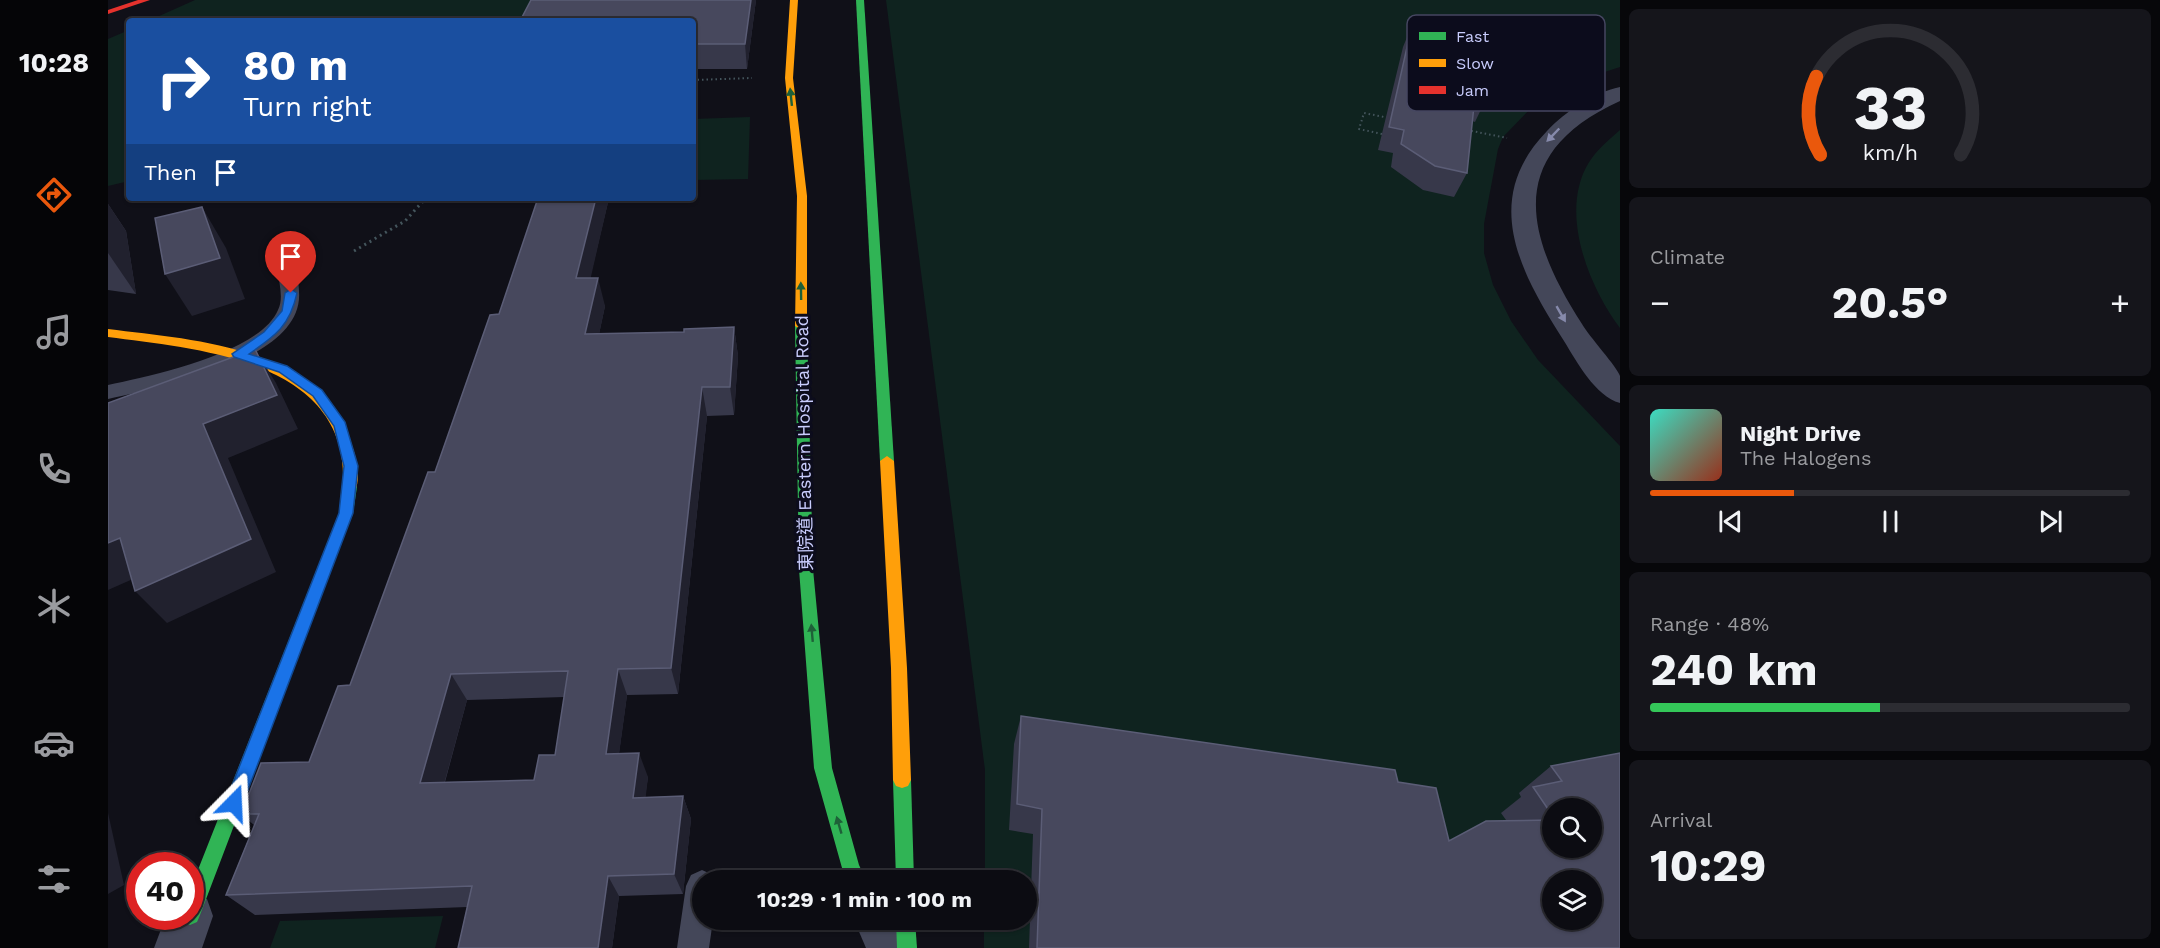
<!DOCTYPE html>
<html lang="en">
<head>
<meta charset="utf-8">
<style>
	body { margin:0; font-family:"Work Sans","Noto Sans TC",sans-serif; background:#15151b; color:#f1f3f6; height:100vh; display:flex; flex-direction:column; font-size:22px; white-space:nowrap }
	* { box-sizing:border-box; margin:0 }
	p { font-size:20px; color:#9a9b9f }
	.icon { flex:none; width:33px; height:33px; fill:none; stroke:currentColor; stroke-width:2; stroke-linecap:round; stroke-linejoin:round }
	.map { position:relative; flex:1; overflow:hidden }
	.sheet { display:flex; flex-direction:column; gap:9px; padding:9px; background:#07070a; width:540px }
	.sheet>* { flex:none }
	.top-card { position:absolute; left:18px; top:18px; width:570px; height:183px; border-radius:6px; box-shadow:0 2px 4px #0004,0 0 0 2px #2c2c32; background:#1a4fa0; color:#fff; overflow:hidden }
	.fabs { position:absolute; left:1434px; top:798px; display:grid; gap:12px }
	.fabs a { display:grid; place-items:center; width:60px; height:60px; border-radius:50%; background:#0c0c12; box-shadow:0 2px 4px #0004,0 0 0 2px #2c2c32; font-size:30px }
	.speed { position:absolute; left:18px; top:852px; display:flex; gap:12px; font-size:30px; font-weight:700; text-align:center }
	.speed>* { display:grid; place-content:center; width:78px; height:78px; border-radius:50%; background:#0c0c12; box-shadow:0 2px 4px #0004,0 0 0 2px #2c2c32; line-height:1 }
	.speed .limit { border:9px solid #d22; background:#fff; color:#111 }
	.pin { position:absolute; display:grid; place-items:center; width:51px; height:51px; color:#fff; margin:-62px -26px; border-radius:50% 50% 50% 0; rotate:-45deg; box-shadow:0 0 6px #0007 }
	.pin .icon { rotate:45deg }
	.me { position:absolute; width:66px; margin:-33px; rotate:21deg; stroke-linejoin:round; filter:drop-shadow(0 0 4px #0008) }
	.turn { display:flex; align-items:center; gap:21px; height:126px; padding:0 18px; font-size:27px }
	.turn .icon { width:78px; height:78px; stroke-width:2.5 }
	.turn b { display:block; font-size:42px; line-height:51px }
	.then { display:flex; align-items:center; height:57px; padding:0 18px; background:#0003; gap:12px; font-size:22px }
	.big { font-size:45px; font-weight:700; line-height:1.1 }
	.sheet .widget { flex:1; display:flex; flex-direction:column; justify-content:center; gap:9px; min-width:0; padding:0 21px; border-radius:9px; background:#15151b }
	.sheet .dial { align-items:center; gap:0 }
	.dial svg { height:156px; overflow:visible; fill:none; stroke:#2c2c32; stroke-width:7; stroke-linecap:round; text-anchor:middle }
	.dial text { fill:#f1f3f6; stroke:none }
	.song { display:flex; align-items:center; gap:18px }
	.cover { width:72px; height:72px; border-radius:9px; background:linear-gradient(135deg,hsl(170 70% 55%),hsl(10 70% 35%)) }
	.played { height:6px; border-radius:3px; background:linear-gradient(90deg,#ea580c 30%,#2c2c32 30%) }
	.keys { display:flex; justify-content:space-around; direction:ltr }
	.heat { display:flex; justify-content:space-between; align-items:center; font-size:33px; direction:ltr }
	.charge { height:9px; border-radius:4px; background:linear-gradient(90deg,#34c759 48%,#2c2c32 0) }
	.trip { position:absolute; left:584px; top:870px; width:345px; height:60px; border-radius:30px; background:#0c0c12; box-shadow:0 2px 4px #0004,0 0 0 2px #2c2c32; font-weight:700; line-height:60px; text-align:center }
	main { display:flex; flex:1; min-height:0 }
	.menu { display:flex; flex-direction:column; width:108px; justify-content:space-around; align-items:center; background:#050507; color:#9a9b9f }
	.menu .icon { width:42px; height:42px }
	.menu .selected { color:#ea580c }
	.menu b { font-size:27px; color:#f1f3f6 }
	.map>svg:first-child { display:block }
	.green { fill:#0f231f; fill-rule:evenodd }
	.lines { fill:none; stroke-linecap:round; stroke-linejoin:round }
	.path-far1 { stroke:#44555c; stroke-width:2; stroke-dasharray:1.5 3; stroke-linecap:butt }
	.path { stroke:#44555c; stroke-width:3; stroke-dasharray:2 4; stroke-linecap:butt }
	.lane { fill:#444759; fill-rule:evenodd }
	.street { fill:#444759; fill-rule:evenodd }
	.fast { fill:#30b455; fill-rule:evenodd }
	.slow { fill:#ff9f0a; fill-rule:evenodd }
	.jam { fill:#e5322d; fill-rule:evenodd }
	.wall { fill:#37384a; fill-rule:evenodd }
	.shaded-wall { fill:#21212e }
	.building { fill:#47485d; stroke:#5b5d76; stroke-width:1.5; fill-rule:evenodd }
	.oneway { fill:#1e6038 }
	.oneway2 { fill:#868aab }
	.route { fill:#1a73e8; stroke:#114b97; stroke-width:1.5 }
	.labels { text-anchor:middle; stroke-width:6; stroke-linejoin:round; paint-order:stroke }
	.street-label { font-size:18px; fill:#c9cdfd; stroke:#0c0c1c }
	.key { fill:#0c0c1c; stroke:#454660; stroke-width:1.5 }
	.key-label { font-size:16px; fill:#c9cdfd }
</style>
</head>
<body>
<main>
<nav class="menu">
<b>10:28</b>
<svg class="icon selected" aria-label="directions" viewBox="0 0 24 24"><path d="M12 3l9 9-9 9-9-9zM9 14v-3h6M13 9l2 2-2 2"/></svg>
<svg class="icon" aria-label="music" viewBox="0 0 24 24"><path d="M9 18V5l10-2v13"/><circle cx="6" cy="18" r="3"/><circle cx="16" cy="16" r="3"/></svg>
<svg class="icon" aria-label="phone" viewBox="0 0 24 24"><path d="M5 4h4l2 5-3 2q2 4 5 5l2-3 5 2v4C11 20 4 13 5 4z"/></svg>
<svg class="icon" aria-label="climate" viewBox="0 0 24 24"><path d="M12 3v18M4 7l16 10M4 17L20 7"/></svg>
<svg class="icon" aria-label="car" viewBox="0 0 24 24"><path d="M5 17H2v-5l4-1 3-4h7l3 4 3 1v5h-3M9 17h6M6 11h13"/><circle cx="7" cy="17" r="2"/><circle cx="17" cy="17" r="2"/></svg>
<svg class="icon" aria-label="filters" viewBox="0 0 24 24"><path d="M4 7h16M4 17h16"/><circle cx="9" cy="7" r="2"/><circle cx="15" cy="17" r="2"/></svg>
</nav>
<div class="map">
<svg width="1512" height="948" viewBox="0 0 1512 948">
	<rect width="100%" height="100%" fill="#101018"/>
	<g class="green">
		<path d="M87,0H432L422,21H40Z"/>
		<path d="M778,0H1512V67L1463,83L1425,106L1395,137L1390,149L1376,224V253L1385,285L1403,321L1430,360L1512,446V948H876V920H918V880H877V770ZM1444,808H1484V848H1444ZM1444,880H1484V920H1444Z"/>
		<path d="M21,30V181L0,186V39Z"/>
		<path d="M642,117L640,179L585,180V119Z"/>
		<path d="M1512,130V328C1481,287 1451,213 1480,164C1488,150 1501,140 1512,130Z"/>
		<path d="M335,916L327,948H162L172,921Z"/>
	</g>
	<g class="lines">
		<g class="path-far1">
			<path d="M585,80L644,78"/>
			<path d="M1359,130L1399,138"/>
			<path d="M1274,134L1251,129L1256,113L1281,118"/>
		</g>
		<path class="path" d="M246,251L297,221L318,198"/>
		<g class="lane">
			<path d="M178,264L184,265C189,272 191,283 191,292C196,361 50,388 0,399V385C42,376 152,353 170,310C176,298 171,282 169,269L172,265Z"/>
			<path d="M594,870L605,875L607,880H594V920H605L601,948H569L578,886L583,875Z"/>
		</g>
		<g class="street">
			<path d="M1512,87V101C1397,153 1416,234 1474,324C1480,335 1510,368 1512,376C1512,384 1512,395 1512,403C1487,396 1469,362 1456,341C1412,272 1372,200 1439,131C1458,111 1485,93 1512,87Z"/>
			<path d="M82,893L99,899L105,916L94,948H46L58,916H82Z"/>
			<path d="M746,920H794L807,948H758Z"/>
		</g>
		<g class="fast">
			<path d="M748,0H756L786,461L779,466L772,461Z"/>
			<path d="M693,322L699,326L705,569L724,768L751,865L758,880H739L736,875L706,768L691,569L687,326Z"/>
			<path d="M242,482L247,483L249,487L245,513L92,915L89,922L82,925L75,922L73,916H82V890L231,513L235,487L237,483Z"/>
			<path d="M794,772L800,774L803,780L806,880H788L785,780L788,774Z"/>
			<path d="M788,920H807L809,948H789Z"/>
		</g>
		<g class="slow">
			<path d="M682,0H690L685,78L699,196V326L693,330L687,326L689,196L677,78Z"/>
			<path d="M0,329C85,340 203,345 241,437C247,452 254,476 247,491H237L235,487C243,360 91,349 0,337Z"/>
			<path d="M779,456L786,461L799,668L803,780L800,786L794,788L788,786L785,780L783,668L772,461Z"/>
		</g>
		<path class="jam" d="M30,0H42L0,14V10Z"/>
	</g>
	<g class="wall">
		<path d="M423,0H648L639,69H585V21Z"/>
		<path d="M1304,25L1378,99L1367,122L1364,121L1359,173L1346,197L1315,190L1283,167L1285,153L1270,150L1295,47Z"/>
		<path d="M430,198H501L482,278L497,306L491,334L576,332L626,327L630,356L626,415L599,416L570,694L519,695L511,753L540,777L537,797L575,796L583,819L575,894L511,896L504,948H350L359,907L147,915L118,895L146,825L133,814L201,762L242,685L391,314ZM456,697L447,755L426,780L337,782L359,700Z"/>
		<path d="M0,204L18,231L28,294L0,290Z"/>
		<path d="M913,716L1290,782L1341,841L1398,820L1393,813L1413,797L1411,793L1443,766L1512,753V948H921L925,834L901,830L906,744ZM1444,808L1484,848H1444Z"/>
	</g>
	<g class="shaded-wall">
		<path d="M643,0H648L639,69L637,44Z"/>
		<path d="M488,198H501L476,307L468,278Z"/>
		<path d="M0,204L18,231L28,294L0,253Z"/>
		<path d="M94,207L118,248L137,299L84,316L57,274Z"/>
		<path d="M490,278L497,306L485,363L477,334Z"/>
		<path d="M626,327L630,356L626,415L622,387Z"/>
		<path d="M147,349L168,383L190,429L120,458L168,572L59,623L27,591L95,424Z"/>
		<path d="M594,387L599,416L570,694L563,668Z"/>
		<path d="M12,538L43,571L0,590V543Z"/>
		<path d="M510,669L519,695L508,777L498,754Z"/>
		<path d="M343,674L359,700L330,806L312,783Z"/>
		<path d="M531,753L540,777L535,820L525,798Z"/>
		<path d="M575,796L583,819L575,894L566,874Z"/>
		<path d="M0,813L16,885L0,894Z"/>
		<path d="M500,876L511,896L504,948H490Z"/>
	</g>
	<g class="building">
		<path d="M423,0H643L637,44H585V21H412Z"/>
		<path d="M1304,25L1385,39L1378,99L1367,96L1359,173L1327,166L1293,144L1296,130L1281,127Z"/>
		<path d="M430,198H488L468,278H490L477,334L576,332V329L626,327L622,387H594L563,668L510,669L498,754L531,753L525,798L575,796L566,874L500,876L490,948H350L364,886L118,895L151,814H133L153,763L201,762L230,686L242,685L320,472H327L382,315L391,314ZM460,671L447,755H431L426,780L312,783L343,674Z"/>
		<path d="M94,207L112,258L57,274L47,218Z"/>
		<path d="M147,349L169,395L95,424L143,539L27,591L12,538L0,543V403Z"/>
		<path d="M913,716L1287,770L1290,782L1328,788L1341,841L1378,821L1444,820V848H1484V808H1444V815L1425,787L1454,781L1443,766L1512,753V948H929L934,809L909,804ZM1444,880H1484V920H1444Z"/>
	</g>
	<defs><path id="oneway-solid" d="M-6-.8H1V-3.2L6.5 0L1 3.2V.8H-6Z" transform="scale(1.5)"/></defs>
	<g class="oneway">
		<use href="#oneway-solid" transform="translate(683 97) rotate(-96)"/>
		<use href="#oneway-solid" transform="translate(693 291) rotate(-91)"/>
		<use href="#oneway-solid" transform="translate(704 633) rotate(-95)"/>
		<use href="#oneway-solid" transform="translate(731 825) rotate(-106)"/>
	</g>
	<g class="oneway2">
		<use href="#oneway-solid" transform="translate(1445 135) rotate(134)"/>
		<use href="#oneway-solid" transform="translate(1453 314) rotate(60)"/>
	</g>
	<path class="route" d="M183,289L189,293C182,326 167,336 141,354L179,366L214,390L237,422L250,466L245,513L135,803L132,810L126,812L120,810L117,803L231,513L236,466L226,426L205,396L171,372L126,357L124,354L156,332L174,311L177,293Z"/>
	<g class="labels">
		<g class="street-label">
			<text transform="translate(696 443) rotate(-91)" y="6">東院道 Eastern Hospital Road</text>
		</g>
	</g>
	<rect x="1299" y="15" width="198" height="96" rx="9" class="key"/>
	<rect x="1311" y="32" width="27" height="8" fill="#30b455"/>
	<rect x="1311" y="59" width="27" height="8" fill="#ff9f0a"/>
	<rect x="1311" y="86" width="27" height="8" fill="#e5322d"/>
	<g class="key-label">
		<text x="1348" y="42">Fast</text>
		<text x="1348" y="69">Slow</text>
		<text x="1348" y="96">Jam</text>
	</g>
</svg>
<div class="fabs">
<a><svg class="icon" aria-label="search" viewBox="0 0 24 24"><circle cx="10" cy="10" r="6"/><path d="M15 15l6 6"/></svg></a>
<a><svg class="icon" aria-label="layers" viewBox="0 0 24 24"><path d="M12 4l9 5-9 5-9-5zM3 14l9 5 9-5"/></svg></a>
</div>
<div class="speed"><div class="limit">40</div></div>
<div class="pin" style="left:183px;top:293px;background:#d93025"><svg class="icon" aria-label="arrive" viewBox="0 0 24 24"><path d="M6 21V4h12l-3 4 3 4H6"/></svg></div>
<svg class="me" style="left:126px;top:803px" viewBox="-20 -20 40 40"><path d="M0-17L14 15 0 8-14 15z" fill="#1a73e8" stroke="#fff" stroke-width="4"/></svg>
<div class="trip">10:29 · 1 min · 100 m</div>
<div class="top-card">
<div class="turn"><svg class="icon" aria-label="right" viewBox="0 0 24 24"><path d="M7 20v-9h11M14 6l5 5-5 5"/></svg><div><b>80 m</b>Turn right</div></div>
<div class="then">Then<svg class="icon" aria-label="arrive" viewBox="0 0 24 24"><path d="M6 21V4h12l-3 4 3 4H6"/></svg></div>
</div>
</div>
<section class="sheet">
<div class="widget dial"><svg viewBox="0 0 100 80">
<path d="M14 69A42 42 0 1 1 86 69"/>
<path d="M14 69A42 42 0 0 1 12 29" stroke="#ea580c"/>
<text x="50" y="56" font-size="32" font-weight="700">33</text>
<text x="50" y="72" font-size="11">km/h</text>
</svg></div>
<div class="widget"><p>Climate</p>
<div class="heat"><a>−</a><b class="big">20.5°</b><a>+</a></div>
</div>
<div class="widget">
<div class="song"><i class="cover"></i><div><b>Night Drive</b><p>The Halogens</p></div></div>
<div class="played"></div>
<div class="keys"><svg class="icon" aria-label="previous" viewBox="0 0 24 24"><path d="M18 5L8 12l10 7zM5 5v14"/></svg><svg class="icon" aria-label="pause" viewBox="0 0 24 24"><path d="M8 5v14M16 5v14"/></svg><svg class="icon" aria-label="next" viewBox="0 0 24 24"><path d="M6 5l10 7-10 7zM19 5v14"/></svg></div>
</div>
<div class="widget"><p>Range · 48%</p><b class="big">240 km</b><div class="charge"></div></div>
<div class="widget"><p>Arrival</p><b class="big">10:29</b></div>
</section>
</main>
</body>
</html>
